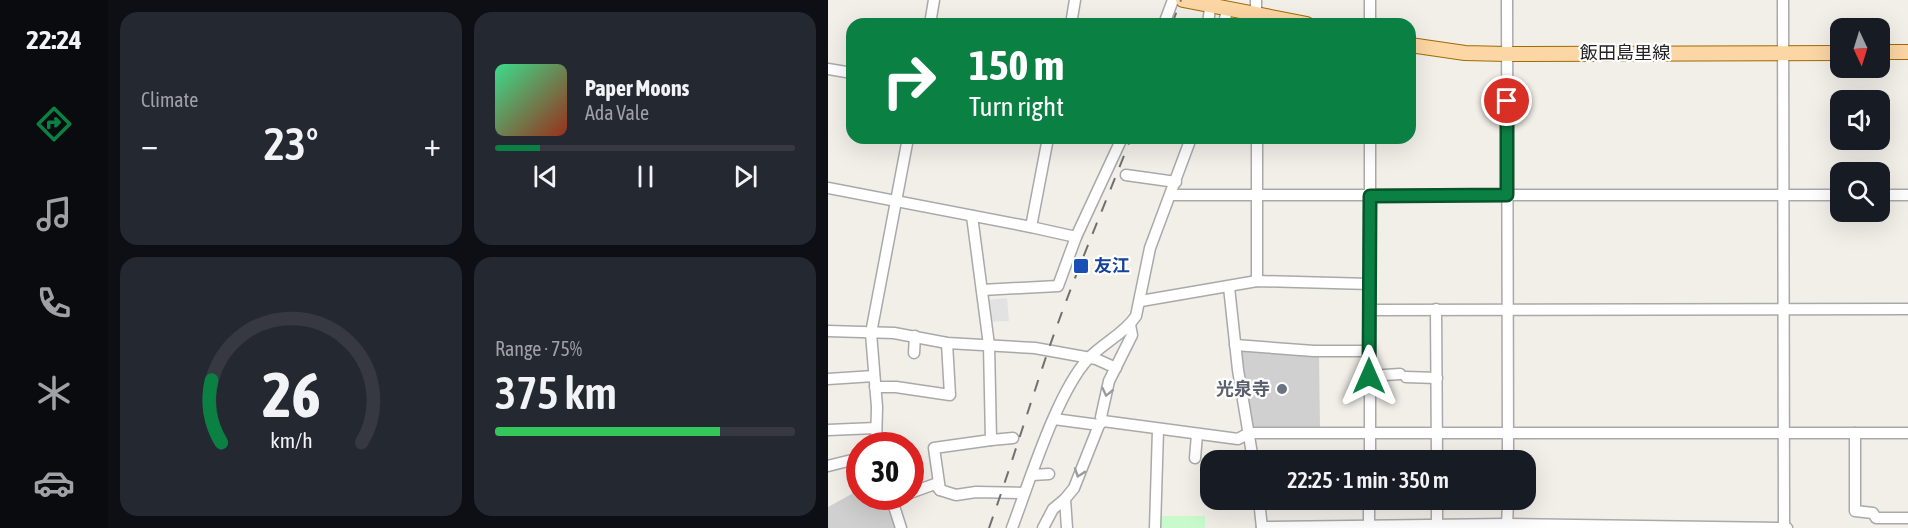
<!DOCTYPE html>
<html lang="en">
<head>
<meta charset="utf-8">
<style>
	body { margin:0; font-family:"Asap Condensed","Noto Sans JP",sans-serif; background:#242831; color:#f1f3f6; height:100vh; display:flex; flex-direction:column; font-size:22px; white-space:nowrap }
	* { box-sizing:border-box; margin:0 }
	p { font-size:20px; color:#9ea1a6 }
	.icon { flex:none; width:33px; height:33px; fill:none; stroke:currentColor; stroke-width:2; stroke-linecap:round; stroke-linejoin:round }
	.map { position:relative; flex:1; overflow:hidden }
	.sheet { display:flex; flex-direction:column; gap:12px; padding:12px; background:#0d0f14; width:720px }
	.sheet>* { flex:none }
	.hud { position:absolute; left:18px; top:18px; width:570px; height:126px; border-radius:18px; box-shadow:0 6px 24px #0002; background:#0b8043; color:#fff; overflow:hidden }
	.needle { width:39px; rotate:176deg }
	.controls { position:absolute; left:1002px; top:18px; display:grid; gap:12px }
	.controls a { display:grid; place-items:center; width:60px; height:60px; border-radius:12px; background:#171b24; box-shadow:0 6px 24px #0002; font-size:30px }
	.speed { position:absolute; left:18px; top:432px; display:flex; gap:12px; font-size:30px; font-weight:700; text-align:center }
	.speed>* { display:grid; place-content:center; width:78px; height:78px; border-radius:50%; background:#171b24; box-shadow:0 6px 24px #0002; line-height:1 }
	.speed .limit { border:9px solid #d22; background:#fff; color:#111 }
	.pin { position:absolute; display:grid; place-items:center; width:51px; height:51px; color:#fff; margin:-26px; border:3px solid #fff; border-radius:50%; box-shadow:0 2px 6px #0007 }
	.me { position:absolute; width:66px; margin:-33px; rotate:0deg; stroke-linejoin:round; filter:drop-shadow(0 0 4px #0008) }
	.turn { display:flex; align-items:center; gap:21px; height:126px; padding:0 24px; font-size:27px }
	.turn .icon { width:78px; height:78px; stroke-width:2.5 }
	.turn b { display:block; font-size:42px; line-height:51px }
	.big { font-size:45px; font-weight:600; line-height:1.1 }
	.sheet .tile { flex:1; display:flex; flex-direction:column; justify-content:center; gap:9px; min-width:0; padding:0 21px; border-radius:18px; background:#242831 }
	.sheet .dial { align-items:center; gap:0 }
	.dial svg { height:156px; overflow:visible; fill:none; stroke:#363941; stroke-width:7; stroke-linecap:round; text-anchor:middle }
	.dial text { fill:#f1f3f6; stroke:none }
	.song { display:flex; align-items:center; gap:18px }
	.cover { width:72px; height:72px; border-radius:9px; background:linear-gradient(135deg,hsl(150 70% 55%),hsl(10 70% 35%)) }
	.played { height:6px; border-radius:3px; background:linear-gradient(90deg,#0b8043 15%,#363941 15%) }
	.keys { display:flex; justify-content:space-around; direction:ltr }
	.heat { display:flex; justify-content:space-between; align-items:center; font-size:33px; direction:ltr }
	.charge { height:9px; border-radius:4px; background:linear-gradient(90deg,#34c759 75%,#363941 0) }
	.sheet .tiles { flex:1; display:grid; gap:12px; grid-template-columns:repeat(2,1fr) }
	.trip { position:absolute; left:372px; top:450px; width:336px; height:60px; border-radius:18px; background:#171b24; box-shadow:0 6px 24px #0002; font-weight:600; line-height:60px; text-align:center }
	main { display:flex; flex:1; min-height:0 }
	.menu { display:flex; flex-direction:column; width:108px; justify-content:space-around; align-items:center; background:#090b0e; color:#9ea1a6 }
	.menu .icon { width:42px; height:42px }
	.menu .current { color:#0b8043 }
	.menu b { font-size:27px; color:#f1f3f6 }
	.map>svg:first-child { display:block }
	.religious { fill:#d0d0d0 }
	.park { fill:#c8facc }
	.parking { fill:#e2e2e2 }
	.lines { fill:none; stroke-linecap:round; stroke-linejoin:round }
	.minor-casing { stroke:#a9a9a9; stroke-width:13 }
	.major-casing { stroke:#a06b00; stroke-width:16 }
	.minor { stroke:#fff; stroke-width:10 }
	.major { stroke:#fcd6a4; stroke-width:14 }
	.rail { stroke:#707070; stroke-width:2; stroke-dasharray:12 12; stroke-linecap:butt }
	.oneway { stroke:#9c9c9c }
	.route-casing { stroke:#07532c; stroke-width:15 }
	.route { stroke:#0b8043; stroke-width:10 }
	.transit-dot { fill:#1a4fb4; stroke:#fff; stroke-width:2 }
	.worship-dot { fill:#6b7280; stroke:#fff; stroke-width:2 }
	.labels { text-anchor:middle; stroke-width:4.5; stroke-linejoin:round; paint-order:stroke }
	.street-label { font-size:18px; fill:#222; stroke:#fff }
	.transit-label { font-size:18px; font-weight:bold; fill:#164399; stroke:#fff; text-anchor:start }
	.worship-label { font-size:18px; font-weight:bold; fill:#5b616d; stroke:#fff; text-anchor:end }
</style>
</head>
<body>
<main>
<nav class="menu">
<b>22:24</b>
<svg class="icon current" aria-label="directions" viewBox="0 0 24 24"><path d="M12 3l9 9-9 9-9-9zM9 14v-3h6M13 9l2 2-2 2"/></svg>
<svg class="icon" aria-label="music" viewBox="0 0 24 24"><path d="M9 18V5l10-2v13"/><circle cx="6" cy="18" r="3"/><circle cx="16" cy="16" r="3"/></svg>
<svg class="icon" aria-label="phone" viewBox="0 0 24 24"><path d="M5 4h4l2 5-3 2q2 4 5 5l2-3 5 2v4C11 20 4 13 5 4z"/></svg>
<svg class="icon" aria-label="climate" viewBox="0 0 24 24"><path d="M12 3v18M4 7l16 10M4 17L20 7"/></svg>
<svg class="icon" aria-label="car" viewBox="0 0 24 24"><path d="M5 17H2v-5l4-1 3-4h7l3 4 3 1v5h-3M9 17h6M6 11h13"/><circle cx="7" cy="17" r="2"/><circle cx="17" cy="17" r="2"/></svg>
</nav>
<section class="sheet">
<div class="tiles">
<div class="tile"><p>Climate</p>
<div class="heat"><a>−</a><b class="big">23°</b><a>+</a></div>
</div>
<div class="tile">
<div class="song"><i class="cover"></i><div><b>Paper Moons</b><p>Ada Vale</p></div></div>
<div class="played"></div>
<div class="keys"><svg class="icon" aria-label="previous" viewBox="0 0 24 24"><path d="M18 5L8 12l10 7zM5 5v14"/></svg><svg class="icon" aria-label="pause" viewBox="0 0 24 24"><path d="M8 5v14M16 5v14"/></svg><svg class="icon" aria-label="next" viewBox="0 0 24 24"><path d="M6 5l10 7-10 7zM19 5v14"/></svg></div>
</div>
<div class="tile dial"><svg viewBox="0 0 100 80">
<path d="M14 69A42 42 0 1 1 86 69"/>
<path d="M14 69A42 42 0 0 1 9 37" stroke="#0b8043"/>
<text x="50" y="56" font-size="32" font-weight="700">26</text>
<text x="50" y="72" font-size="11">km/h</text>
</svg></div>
<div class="tile"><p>Range · 75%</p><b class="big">375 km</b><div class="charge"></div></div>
</div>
</section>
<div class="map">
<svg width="1080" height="528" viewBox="0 0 1080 528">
	<rect width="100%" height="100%" fill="#f2efe9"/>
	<g class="religious">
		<path d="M411,348L491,353L492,432L425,429L422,425Z"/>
		<path d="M31,490L32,496L59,497L72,528H0V507Z"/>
	</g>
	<rect class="park" x="333" y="516" width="44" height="12"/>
	<path class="parking" d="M179,298L181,321L161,322L158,300Z"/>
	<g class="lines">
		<g class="minor-casing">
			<g id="minor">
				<path d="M428,0V24"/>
				<path d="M679,0L680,460"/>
				<path d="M955,0L956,528"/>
				<path d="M102,24L106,0"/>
				<path d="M243,24L247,0"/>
				<path d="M336,24L345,0"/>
				<path d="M380,24L383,0"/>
				<path d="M396,24L399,9"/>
				<path d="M542,24V0"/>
				<path d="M0,69L24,73"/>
				<path d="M429,138V281"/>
				<path d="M298,175L348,182"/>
				<path d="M0,188L203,227L220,138"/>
				<path d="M343,195H1012"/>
				<path d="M1052,195H1080"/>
				<path d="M248,237L294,138"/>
				<path d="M401,287L410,370L425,460"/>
				<path d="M154,290L230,286L248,237L203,227"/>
				<path d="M313,301L429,281L542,284"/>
				<path d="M608,309L609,460"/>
				<path d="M542,310L1080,309"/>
				<path d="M0,331L66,333L119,343L207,348L268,359L288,368"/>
				<path d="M407,345L486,351H541"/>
				<path d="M86,353L87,336"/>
				<path d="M541,376L572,374"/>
				<path d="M578,377L609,378"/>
				<path d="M0,379L46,376"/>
				<path d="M47,387H68L122,395L119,343"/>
				<path d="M226,419L271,425"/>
				<path d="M275,421L410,439L421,433H1080"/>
				<path d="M275,421L273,417L281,381L304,335L302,325"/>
				<path d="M0,430L48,428"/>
				<path d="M1027,433V511L1045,513L1048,518H1080"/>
				<path d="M163,440L185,438"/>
				<path d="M48,446L49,407L43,333L80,138"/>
				<path d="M367,458L369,435"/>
				<path d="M542,460V138"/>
				<path d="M0,466L32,458"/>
				<path d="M204,475L221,474"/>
				<path d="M112,490L106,448L163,440L161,345L144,216"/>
				<path d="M82,493L107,484L112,490L128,495L148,492L196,493"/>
				<path d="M64,500L73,528"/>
				<path d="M431,500L434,528"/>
				<path d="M609,500V525"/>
				<path d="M400,501L427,500"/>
				<path d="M434,527L679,524L959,528"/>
				<path d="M184,528C201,483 229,392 260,359C275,343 296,334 308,316L322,248L363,138"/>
				<path d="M215,528L225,509L237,499"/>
				<path d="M239,528L237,499L246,488L271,425L275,421"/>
				<path d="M327,528L330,430"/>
				<path d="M541,528V500"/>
				<path d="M679,528L680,500"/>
			</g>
		</g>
		<g class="major-casing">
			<g id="major">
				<path d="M355,0L479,24"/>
				<path d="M582,45L637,53L679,54L1012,53"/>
				<path d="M1052,52H1080"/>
			</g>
		</g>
		<use href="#minor" class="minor"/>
		<use href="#major" class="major"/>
		<g class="rail">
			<path d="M344,24L353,0"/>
			<path d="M161,528C182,469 200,410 220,351C245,279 275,209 303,138"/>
		</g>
	</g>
	<defs><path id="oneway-chevron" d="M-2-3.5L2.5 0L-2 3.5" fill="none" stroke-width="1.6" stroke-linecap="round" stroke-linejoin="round" transform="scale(1.5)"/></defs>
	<g class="oneway">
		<use href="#oneway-chevron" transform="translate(279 392) rotate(103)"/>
		<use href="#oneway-chevron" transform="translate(251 473) rotate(109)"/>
	</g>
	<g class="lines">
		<g class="route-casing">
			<path id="route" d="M541,376L542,196L679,195V101"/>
		</g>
		<use href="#route" class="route"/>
	</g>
	<rect class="transit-dot" x="245" y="258" width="16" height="16" rx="3"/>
	<circle class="worship-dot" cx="454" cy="389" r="6"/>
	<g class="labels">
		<g class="street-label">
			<text x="797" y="59">飯田島里線</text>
		</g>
		<g class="transit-label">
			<text x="266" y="272">友江</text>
		</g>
		<g class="worship-label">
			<text x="442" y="395">光泉寺</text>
		</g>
	</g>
</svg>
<div class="controls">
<a><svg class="needle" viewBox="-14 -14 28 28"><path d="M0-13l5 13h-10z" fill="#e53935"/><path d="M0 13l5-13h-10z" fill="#9ea1a6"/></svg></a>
<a><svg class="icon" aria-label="sound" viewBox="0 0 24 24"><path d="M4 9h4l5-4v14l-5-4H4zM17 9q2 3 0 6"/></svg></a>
<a><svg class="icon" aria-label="search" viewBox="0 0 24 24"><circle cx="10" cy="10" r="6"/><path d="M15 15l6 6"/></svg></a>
</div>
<div class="speed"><div class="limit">30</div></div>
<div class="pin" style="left:679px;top:101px;background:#d93025"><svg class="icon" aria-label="arrive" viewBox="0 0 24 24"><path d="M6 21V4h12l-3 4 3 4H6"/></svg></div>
<svg class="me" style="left:541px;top:376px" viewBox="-20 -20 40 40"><path d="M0-17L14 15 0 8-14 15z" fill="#0b8043" stroke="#fff" stroke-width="4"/></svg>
<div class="trip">22:25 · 1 min · 350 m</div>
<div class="hud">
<div class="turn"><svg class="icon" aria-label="right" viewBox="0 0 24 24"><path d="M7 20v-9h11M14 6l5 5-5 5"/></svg><div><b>150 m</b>Turn right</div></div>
</div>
</div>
</main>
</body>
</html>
